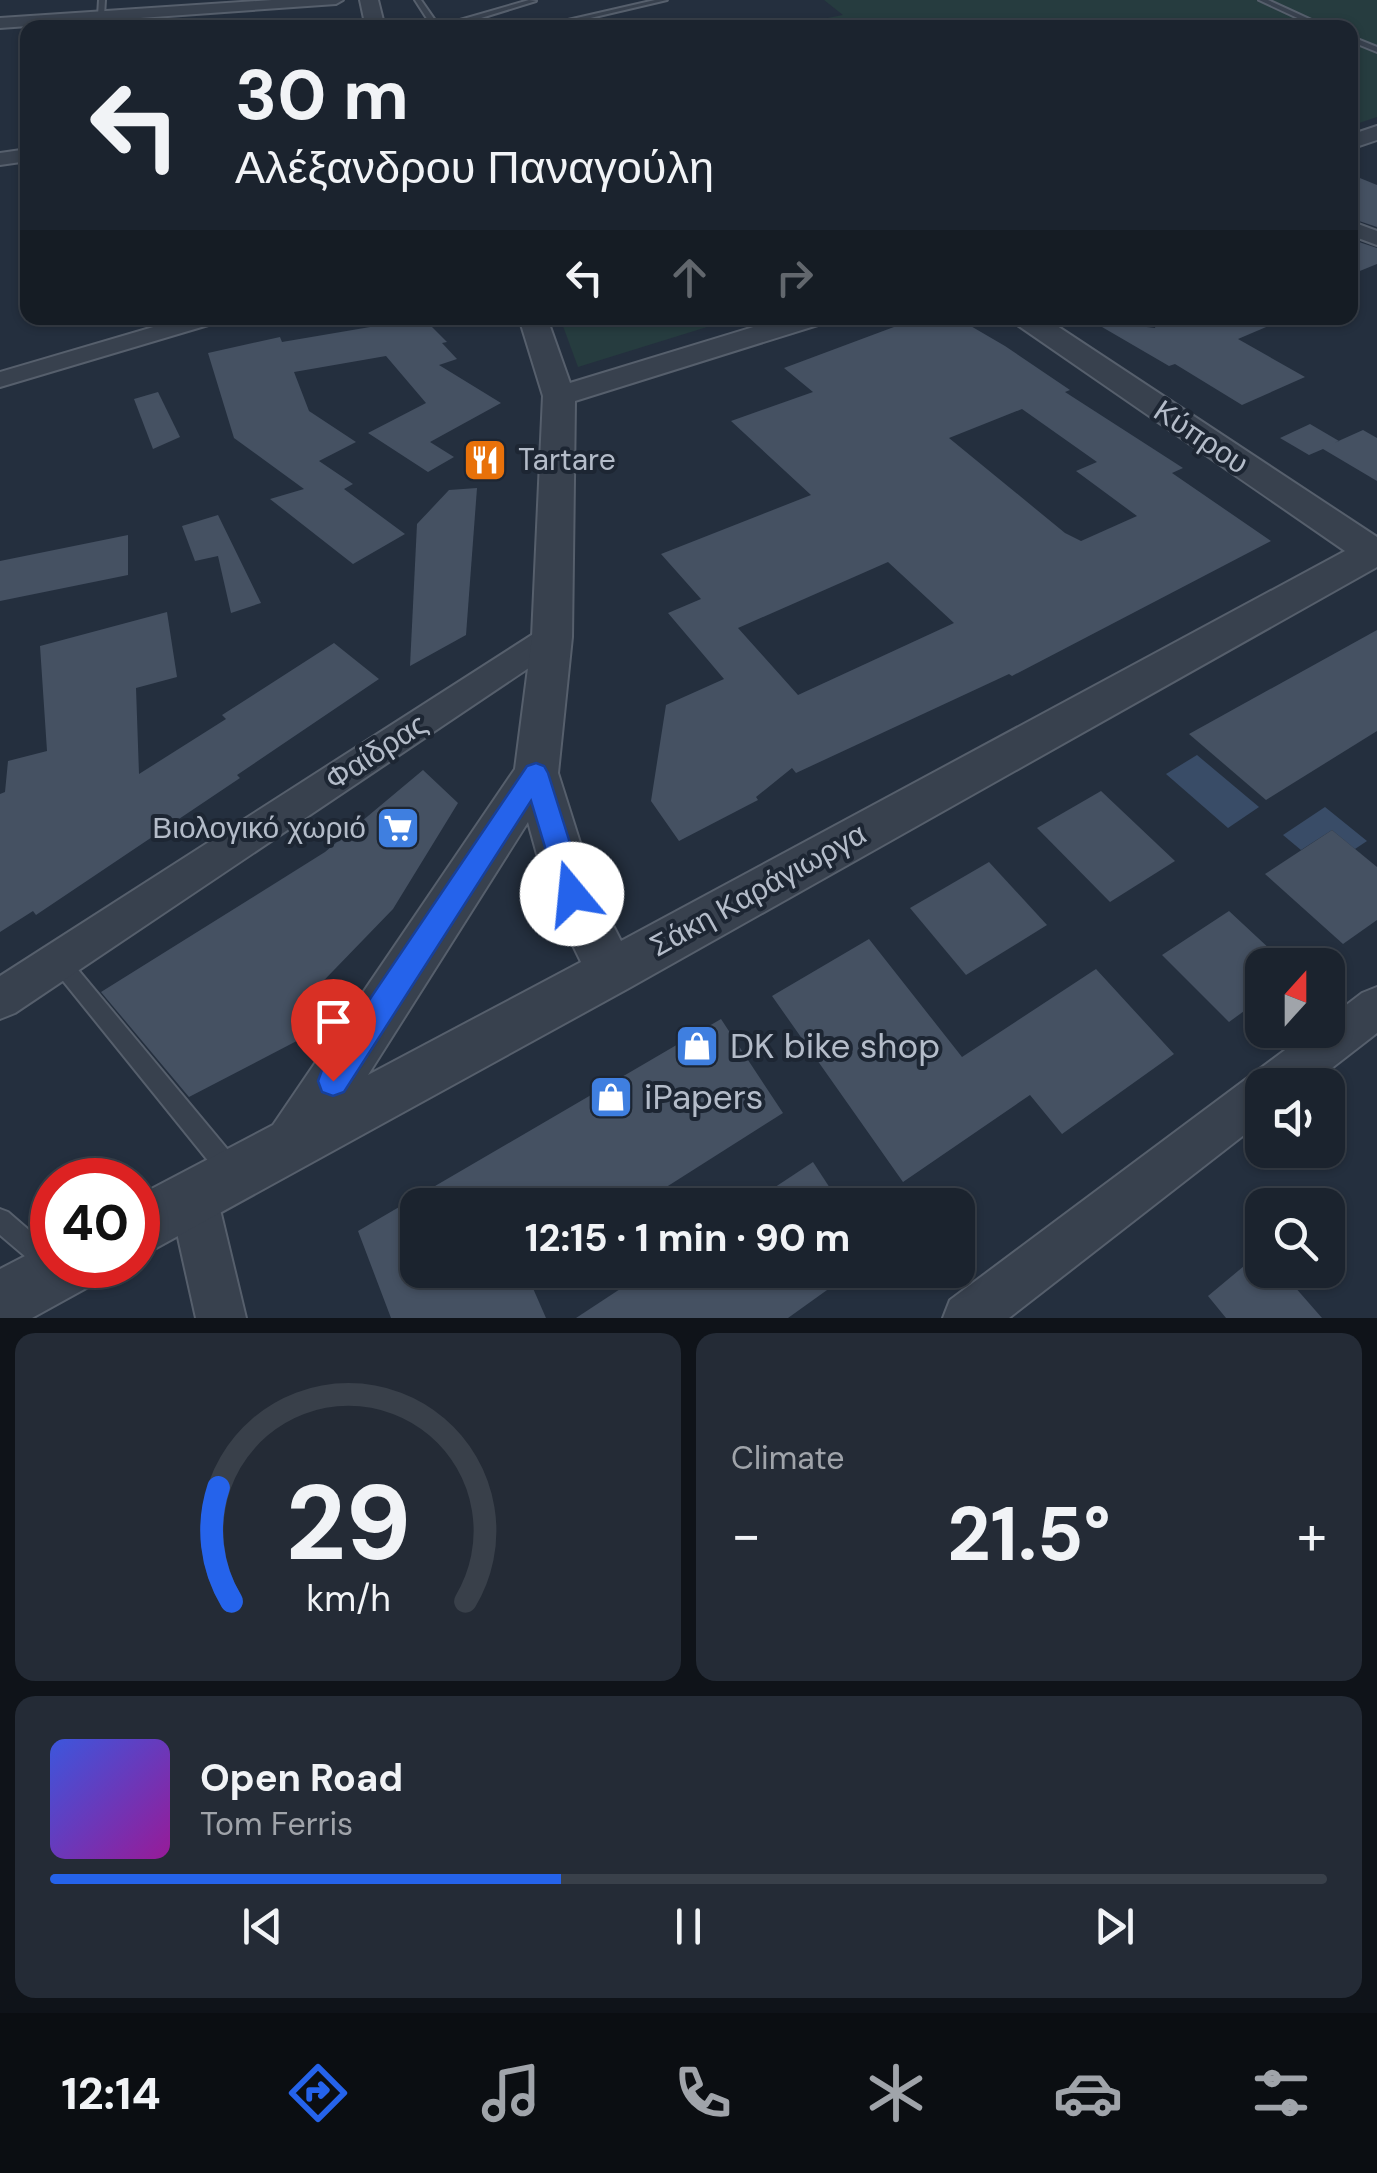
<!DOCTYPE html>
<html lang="en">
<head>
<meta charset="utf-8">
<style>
	body { margin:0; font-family:"DM Sans",sans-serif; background:#242b36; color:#f1f3f6; height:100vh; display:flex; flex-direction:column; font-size:38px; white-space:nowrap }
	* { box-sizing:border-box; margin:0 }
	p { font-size:32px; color:#a0a4aa }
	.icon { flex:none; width:55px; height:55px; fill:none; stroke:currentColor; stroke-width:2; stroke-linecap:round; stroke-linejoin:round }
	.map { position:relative; height:1318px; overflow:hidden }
	.panel { display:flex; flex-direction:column; gap:15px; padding:15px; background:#0f1319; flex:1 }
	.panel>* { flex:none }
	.banner { position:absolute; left:20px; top:20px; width:1338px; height:305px; border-radius:20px; box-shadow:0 2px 8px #0004,0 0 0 2px #39404a; background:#1b232e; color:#f1f3f6; overflow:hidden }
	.needle { width:65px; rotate:21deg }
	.buttons { position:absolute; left:1245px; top:948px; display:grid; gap:20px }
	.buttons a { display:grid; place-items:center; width:100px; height:100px; border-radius:20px; background:#1b232e; box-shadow:0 2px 8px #0004,0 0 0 2px #39404a; font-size:50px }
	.speed { position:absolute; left:30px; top:1158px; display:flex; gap:20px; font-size:50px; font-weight:700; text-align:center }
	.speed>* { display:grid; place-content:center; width:130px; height:130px; border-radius:50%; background:#1b232e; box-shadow:0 2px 8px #0004,0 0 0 2px #39404a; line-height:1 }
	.speed .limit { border:15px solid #d22; background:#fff; color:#111 }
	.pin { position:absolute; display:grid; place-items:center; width:85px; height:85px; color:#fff; margin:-102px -42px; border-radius:50% 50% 50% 0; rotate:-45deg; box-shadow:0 0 10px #0007 }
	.pin .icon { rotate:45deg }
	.me { position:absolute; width:110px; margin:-55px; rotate:343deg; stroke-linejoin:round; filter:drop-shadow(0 0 8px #0008) }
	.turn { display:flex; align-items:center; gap:35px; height:210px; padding:0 50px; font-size:45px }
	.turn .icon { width:130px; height:130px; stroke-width:2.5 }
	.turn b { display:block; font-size:70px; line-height:85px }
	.lanes { display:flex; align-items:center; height:95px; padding:0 50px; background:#0003; justify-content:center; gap:50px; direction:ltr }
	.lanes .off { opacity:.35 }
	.big { font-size:75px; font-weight:700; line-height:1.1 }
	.panel .widget { flex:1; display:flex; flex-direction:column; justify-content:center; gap:15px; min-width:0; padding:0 35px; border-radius:20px; background:#242b36 }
	.panel .dial { align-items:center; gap:0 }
	.dial svg { height:260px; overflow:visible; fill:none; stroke:#39404a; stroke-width:7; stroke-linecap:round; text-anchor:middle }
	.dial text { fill:#f1f3f6; stroke:none }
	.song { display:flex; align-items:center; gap:30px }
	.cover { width:120px; height:120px; border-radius:15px; background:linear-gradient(135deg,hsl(230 70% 55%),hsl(300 70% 35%)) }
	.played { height:10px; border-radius:5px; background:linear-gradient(90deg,#2563eb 40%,#39404a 40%) }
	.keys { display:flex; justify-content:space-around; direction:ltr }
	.heat { display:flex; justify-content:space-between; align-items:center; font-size:55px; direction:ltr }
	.panel .tiles { flex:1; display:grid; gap:15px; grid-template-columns:1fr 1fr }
	.widget:last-child { grid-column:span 2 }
	.trip { position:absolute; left:400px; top:1188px; width:575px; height:100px; border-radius:20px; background:#1b232e; box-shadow:0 2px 8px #0004,0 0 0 2px #39404a; font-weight:700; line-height:100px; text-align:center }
	.tabs { display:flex; height:160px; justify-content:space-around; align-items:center; background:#0b0e12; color:#a0a4aa }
	.tabs .icon { width:70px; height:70px }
	.tabs .on { color:#2563eb }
	.tabs b { font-size:45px; color:#f1f3f6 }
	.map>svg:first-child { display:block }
	.green { fill:#263c3f }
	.water { fill:#394c67 }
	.building { fill:#455162; fill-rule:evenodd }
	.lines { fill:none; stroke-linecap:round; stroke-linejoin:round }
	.service-casing { stroke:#565f6c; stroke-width:4 }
	.minor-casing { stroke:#565f6c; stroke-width:4 }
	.tertiary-casing { stroke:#565f6c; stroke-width:4 }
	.service { fill:#38414e; fill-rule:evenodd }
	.minor { fill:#38414e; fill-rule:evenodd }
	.tertiary { fill:#38414e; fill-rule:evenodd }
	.route { fill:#2563eb; stroke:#184099; stroke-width:2.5 }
	.labels { text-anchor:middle; stroke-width:8; stroke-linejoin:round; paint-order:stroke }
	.street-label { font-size:30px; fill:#b4bcc9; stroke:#1d2633 }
	.poi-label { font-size:30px; fill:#b4bcc9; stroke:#1d2633; text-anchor:start }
	.near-poi-label { font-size:35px; fill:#b4bcc9; stroke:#1d2633; text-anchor:start }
</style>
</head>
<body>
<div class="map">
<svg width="1377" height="1318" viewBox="0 0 1377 1318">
	<rect width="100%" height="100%" fill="#242f3e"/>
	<g class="green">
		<path d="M824,0H1377V117L1350,126V28H775L843,15Z"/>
		<path d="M560,318H736L578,367Z"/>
	</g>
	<g class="water">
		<path d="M1197,755L1259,807L1228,828L1166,774Z"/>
		<path d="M1325,807L1367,841L1355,849L1332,830L1301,850L1283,835Z"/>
	</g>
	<g class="building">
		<path d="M1350,174L1377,185V227L1350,218Z"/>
		<path d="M1350,239L1377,248V264L1350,275Z"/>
		<path d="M423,318L447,342L442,343L457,359L439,365L501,403L430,442L454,457L428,472L368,433L426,403L386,356L294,372L309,411L356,442L319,461L353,484L344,489L405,534L353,564L270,499L304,489L234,438L208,353L280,337L282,342Z"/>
		<path d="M918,318H957L1005,346L1070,390L1065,392L1183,468L1172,473L1271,541L1012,676L1009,674L796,773L792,768L756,797L758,800L679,841L651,801L666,705L724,679L668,613L701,599L661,554L811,495L731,421L813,392L784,368ZM1022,409L1097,462L1076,471L1137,516L1081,541L1065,533L949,438ZM888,562L954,623L798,695L738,628Z"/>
		<path d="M1157,318L1204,324L1219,318H1287L1238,339L1305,377L1242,405L1175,364L1169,366L1090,320L1155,328Z"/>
		<path d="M158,392L180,437L153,449L134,399Z"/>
		<path d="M1310,424L1339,441L1334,443L1363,430L1377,438V481L1323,449L1309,455L1280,438Z"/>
		<path d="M477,488L466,635L410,666L417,524L449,490Z"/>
		<path d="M218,515L261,603L231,613L218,556L195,561L182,526Z"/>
		<path d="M128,535V575L0,601V561Z"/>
		<path d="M167,612L177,677L136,688L139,774L226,719L222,715L334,643L379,679L237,775L240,778L36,915L33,911L0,932V794L5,792L8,761L47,751L40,646Z"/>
		<path d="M1377,630V731L1266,800L1189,734Z"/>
		<path d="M423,770L458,803L393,909L304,1001L312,1033L189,1097L101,992L325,852Z"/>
		<path d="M1101,791L1175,861L1110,902L1037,828Z"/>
		<path d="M1332,830L1377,867V920L1343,944L1265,874Z"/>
		<path d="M989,862L1047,925L966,975L910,908Z"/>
		<path d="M1229,911L1287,965H1262V998L1229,1022L1162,955Z"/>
		<path d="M869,939L962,1057L1096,969L1174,1054L1062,1134L1030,1095L903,1182L772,996Z"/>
		<path d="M721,1019L783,1113L638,1205H418V1270H525L546,1318H391L358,1231Z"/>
		<path d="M813,1162L841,1205H748Z"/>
		<path d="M1262,1251V1270H1280L1322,1318H1226L1208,1296Z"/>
		<path d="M649,1270H855L788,1318H576Z"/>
	</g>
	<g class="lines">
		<g class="service-casing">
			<g id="service">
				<path d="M99,0H105L104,16L101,18L98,16Z"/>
				<path d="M415,0H421L439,26L529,0L536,1L449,28H433Z"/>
				<path d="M655,0H667L548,28H533Z"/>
				<path d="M1259,0H1268L1329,28H1319Z"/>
				<path d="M746,21L748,24L723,28V26Z"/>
				<path d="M1350,36L1377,47V52L1350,41Z"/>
				<path d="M58,951L65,954L238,1162L241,1170L238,1178L230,1181L222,1178L51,966L49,960L51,954Z"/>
				<path d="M0,1209L8,1212L52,1250V1265H58L56,1269L48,1272L40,1269L0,1235Z"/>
			</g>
		</g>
		<g class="minor-casing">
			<g id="minor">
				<path d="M272,0H343L336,4L0,28V18Z"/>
				<path d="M28,149V161L0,165V153Z"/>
				<path d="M1350,221L1377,231V245L1350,235Z"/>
				<path d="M184,318H219L215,323L0,387V372Z"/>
				<path d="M552,626L563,629L568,637L563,645L15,1013L0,1019V976L541,629Z"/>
				<path d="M1377,987V1033L1310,1085H1262V1121L1009,1318H943L950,1300L1312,1030H1328V1019L1362,993Z"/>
				<path d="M193,1173L210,1180L217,1197L246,1318H196L169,1197L176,1180Z"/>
			</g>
		</g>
		<g class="tertiary-casing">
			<g id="tertiary">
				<path d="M360,0H378L385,28H366Z"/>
				<path d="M1377,126V140L1350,149V135Z"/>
				<path d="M519,318H547L570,383L783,318H825L821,324L575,401L572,637L558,773L595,890L621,941L1345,551L1016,324L1012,318H1045L1377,537V567L629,988L138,1258V1196L273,1125L515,769L532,637L543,396ZM528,822L548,894L581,962L368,1075Z"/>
				<path d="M52,1242V1265H99L90,1286L32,1318H0V1269Z"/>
			</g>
		</g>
		<use href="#service" class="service"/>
		<use href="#minor" class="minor"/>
		<use href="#tertiary" class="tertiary"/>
	</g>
	<path class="route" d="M536,763L544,766L548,773L586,894L582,903L572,906L562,903L531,801L344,1092L333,1096L322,1092L318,1081L322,1070L527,766Z"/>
	<defs>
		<g id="restaurant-square" transform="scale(2.25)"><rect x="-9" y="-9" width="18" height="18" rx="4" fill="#e8710a" stroke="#1d2633"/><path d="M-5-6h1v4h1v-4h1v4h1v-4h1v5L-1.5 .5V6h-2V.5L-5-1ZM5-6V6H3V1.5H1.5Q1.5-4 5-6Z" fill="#fff"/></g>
		<g id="supermarket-square" transform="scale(2.25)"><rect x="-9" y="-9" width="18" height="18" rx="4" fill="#3f7fe0" stroke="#1d2633"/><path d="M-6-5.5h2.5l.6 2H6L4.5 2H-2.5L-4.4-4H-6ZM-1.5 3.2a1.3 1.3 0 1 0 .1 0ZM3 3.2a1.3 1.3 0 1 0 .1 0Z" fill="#fff"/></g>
		<g id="shop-square" transform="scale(2.25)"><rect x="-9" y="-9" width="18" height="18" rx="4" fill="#3f7fe0" stroke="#1d2633"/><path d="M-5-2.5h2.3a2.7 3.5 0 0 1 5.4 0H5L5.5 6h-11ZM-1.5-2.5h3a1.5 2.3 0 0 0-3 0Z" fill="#fff"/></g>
	</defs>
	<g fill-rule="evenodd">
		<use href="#restaurant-square" x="485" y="460"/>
		<use href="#supermarket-square" x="398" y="828"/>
		<use href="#shop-square" x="697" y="1046"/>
		<use href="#shop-square" x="611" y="1097"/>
	</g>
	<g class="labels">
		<g class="street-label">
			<text transform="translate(1201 437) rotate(34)" y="10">Κύπρου</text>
			<text transform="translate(376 752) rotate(-33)" y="10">Φαίδρας</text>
			<text transform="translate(758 890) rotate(-29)" y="10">Σάκη Καράγιωργα</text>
		</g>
		<g class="poi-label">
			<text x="518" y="470">Tartare</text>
			<text x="366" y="838" text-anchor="end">Βιολογικό χωριό</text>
		</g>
		<g class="near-poi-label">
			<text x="730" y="1058">DK bike shop</text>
			<text x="644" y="1109">iPapers</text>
		</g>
	</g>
</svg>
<div class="buttons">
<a><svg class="needle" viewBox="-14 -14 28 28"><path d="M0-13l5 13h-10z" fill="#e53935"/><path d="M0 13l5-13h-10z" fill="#a0a4aa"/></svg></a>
<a><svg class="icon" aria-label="sound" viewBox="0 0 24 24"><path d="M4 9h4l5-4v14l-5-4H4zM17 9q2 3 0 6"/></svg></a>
<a><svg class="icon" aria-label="search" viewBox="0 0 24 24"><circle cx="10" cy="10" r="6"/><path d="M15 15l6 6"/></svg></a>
</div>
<div class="speed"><div class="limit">40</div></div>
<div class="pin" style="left:333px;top:1081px;background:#d93025"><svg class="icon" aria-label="arrive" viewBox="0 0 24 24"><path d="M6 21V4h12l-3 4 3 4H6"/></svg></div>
<svg class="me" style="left:572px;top:894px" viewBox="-20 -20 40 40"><circle r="19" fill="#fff"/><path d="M0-13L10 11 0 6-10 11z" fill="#2563eb"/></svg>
<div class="trip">12:15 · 1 min · 90 m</div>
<div class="banner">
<div class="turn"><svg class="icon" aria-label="left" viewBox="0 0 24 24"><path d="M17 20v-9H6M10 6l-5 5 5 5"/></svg><div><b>30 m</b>Αλέξανδρου Παναγούλη</div></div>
<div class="lanes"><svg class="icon" aria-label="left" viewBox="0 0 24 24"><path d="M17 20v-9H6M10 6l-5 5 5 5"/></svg><svg class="icon off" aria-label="ahead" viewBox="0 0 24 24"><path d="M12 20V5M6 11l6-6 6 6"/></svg><svg class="icon off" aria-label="right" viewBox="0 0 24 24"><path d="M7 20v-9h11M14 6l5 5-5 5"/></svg></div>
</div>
</div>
<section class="panel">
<div class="tiles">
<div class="widget dial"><svg viewBox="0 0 100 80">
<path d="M14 69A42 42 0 1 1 86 69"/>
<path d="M14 69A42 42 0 0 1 10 34" stroke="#2563eb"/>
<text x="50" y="56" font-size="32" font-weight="700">29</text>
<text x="50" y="72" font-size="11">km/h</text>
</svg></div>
<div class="widget"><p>Climate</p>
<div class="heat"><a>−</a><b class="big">21.5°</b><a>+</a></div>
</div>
<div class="widget">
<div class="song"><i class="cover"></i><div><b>Open Road</b><p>Tom Ferris</p></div></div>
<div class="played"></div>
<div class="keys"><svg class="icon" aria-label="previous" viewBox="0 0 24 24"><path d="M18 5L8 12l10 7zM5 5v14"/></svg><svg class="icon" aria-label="pause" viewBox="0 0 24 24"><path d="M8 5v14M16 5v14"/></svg><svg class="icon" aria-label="next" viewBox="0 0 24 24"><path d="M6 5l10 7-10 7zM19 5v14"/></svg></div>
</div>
</div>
</section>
<nav class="tabs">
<b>12:14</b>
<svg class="icon on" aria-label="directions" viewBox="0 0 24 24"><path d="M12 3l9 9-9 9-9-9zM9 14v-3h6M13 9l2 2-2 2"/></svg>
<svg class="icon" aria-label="music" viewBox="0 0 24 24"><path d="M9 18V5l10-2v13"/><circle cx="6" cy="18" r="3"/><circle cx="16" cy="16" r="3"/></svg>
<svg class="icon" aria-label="phone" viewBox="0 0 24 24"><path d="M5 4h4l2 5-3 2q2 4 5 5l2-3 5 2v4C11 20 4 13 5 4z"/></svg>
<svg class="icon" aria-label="climate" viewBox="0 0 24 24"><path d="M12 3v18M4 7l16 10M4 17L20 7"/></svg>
<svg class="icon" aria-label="car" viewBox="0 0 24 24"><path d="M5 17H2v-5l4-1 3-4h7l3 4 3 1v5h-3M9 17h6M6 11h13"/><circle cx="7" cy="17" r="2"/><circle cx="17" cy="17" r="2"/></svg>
<svg class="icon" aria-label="filters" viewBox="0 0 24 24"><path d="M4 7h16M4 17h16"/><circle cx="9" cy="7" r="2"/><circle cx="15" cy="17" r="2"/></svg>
</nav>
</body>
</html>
